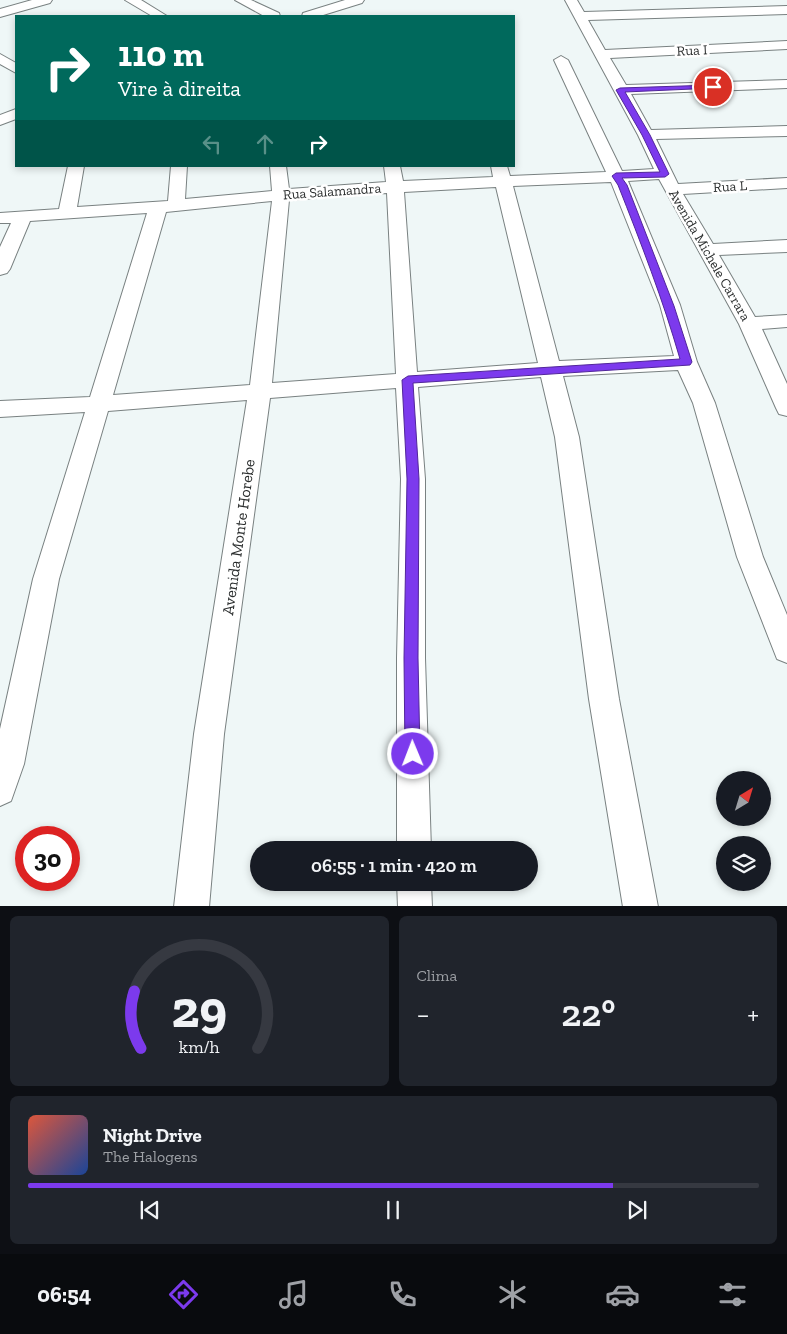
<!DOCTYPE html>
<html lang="pt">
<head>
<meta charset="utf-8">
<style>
	body { margin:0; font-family:"Zilla Slab",serif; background:#20242c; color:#f1f3f6; height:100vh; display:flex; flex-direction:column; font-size:19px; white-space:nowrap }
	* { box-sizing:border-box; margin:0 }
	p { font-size:16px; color:#9ea1a6 }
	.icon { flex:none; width:28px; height:28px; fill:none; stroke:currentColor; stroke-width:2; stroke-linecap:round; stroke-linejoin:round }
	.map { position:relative; height:906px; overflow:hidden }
	.drawer { display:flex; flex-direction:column; gap:10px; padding:10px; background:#0d0f14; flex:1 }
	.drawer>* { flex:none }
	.top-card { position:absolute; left:15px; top:15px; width:500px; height:152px; border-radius:0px; box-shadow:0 2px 8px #0003; background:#00695c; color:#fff; overflow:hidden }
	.needle { width:32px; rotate:38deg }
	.fabs { position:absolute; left:716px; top:771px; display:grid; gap:10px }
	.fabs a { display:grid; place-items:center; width:55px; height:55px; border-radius:50%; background:#171b24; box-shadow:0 2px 8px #0003; font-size:25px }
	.speed { position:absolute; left:15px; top:826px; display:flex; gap:10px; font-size:25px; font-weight:700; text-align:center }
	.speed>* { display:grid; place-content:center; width:65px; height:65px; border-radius:50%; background:#171b24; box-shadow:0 2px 8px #0003; line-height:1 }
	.speed .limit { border:8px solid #d22; background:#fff; color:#111 }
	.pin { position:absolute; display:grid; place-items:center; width:42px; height:42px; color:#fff; margin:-21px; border:2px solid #fff; border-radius:50%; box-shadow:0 1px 5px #0007 }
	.me { position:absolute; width:55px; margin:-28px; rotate:359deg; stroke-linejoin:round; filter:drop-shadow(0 0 4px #0008) }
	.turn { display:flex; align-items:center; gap:18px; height:105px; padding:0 20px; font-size:22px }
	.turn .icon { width:65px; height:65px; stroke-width:2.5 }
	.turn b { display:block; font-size:35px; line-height:42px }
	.lanes { display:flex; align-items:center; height:48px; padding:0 20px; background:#0003; justify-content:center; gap:25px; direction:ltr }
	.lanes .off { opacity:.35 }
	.big { font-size:38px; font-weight:600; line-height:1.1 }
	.drawer .card { flex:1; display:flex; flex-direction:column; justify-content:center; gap:8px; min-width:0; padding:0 18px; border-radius:8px; background:#20242c }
	.drawer .dial { align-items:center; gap:0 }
	.dial svg { height:130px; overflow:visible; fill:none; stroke:#363941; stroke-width:7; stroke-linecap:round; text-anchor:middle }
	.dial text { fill:#f1f3f6; stroke:none }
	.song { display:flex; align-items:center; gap:15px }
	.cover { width:60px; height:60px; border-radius:8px; background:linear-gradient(135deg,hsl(10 70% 55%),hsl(220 70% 35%)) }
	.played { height:5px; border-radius:2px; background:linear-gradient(90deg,#7c3aed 80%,#363941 80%) }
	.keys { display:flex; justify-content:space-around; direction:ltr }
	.heat { display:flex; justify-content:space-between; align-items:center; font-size:28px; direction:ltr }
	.drawer .tiles { flex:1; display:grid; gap:10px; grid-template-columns:1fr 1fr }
	.card:last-child { grid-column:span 2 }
	.trip { position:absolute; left:250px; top:841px; width:288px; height:50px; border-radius:25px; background:#171b24; box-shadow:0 2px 8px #0003; font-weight:600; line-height:50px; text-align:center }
	.menu { display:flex; height:80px; justify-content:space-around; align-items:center; background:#090b0e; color:#9ea1a6 }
	.menu .icon { width:35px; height:35px }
	.menu .selected { color:#7c3aed }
	.menu b { font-size:22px; color:#f1f3f6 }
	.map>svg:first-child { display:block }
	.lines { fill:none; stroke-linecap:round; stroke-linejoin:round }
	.street-casing { stroke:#798181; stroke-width:2 }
	.street { fill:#fff; fill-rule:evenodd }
	.route { fill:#7c3aed; stroke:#51269a }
	.labels { text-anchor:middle; stroke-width:5; stroke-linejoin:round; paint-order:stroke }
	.far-street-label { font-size:14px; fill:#2b2e2e; stroke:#fff }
	.street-label { font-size:16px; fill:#2b2e2e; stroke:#fff }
</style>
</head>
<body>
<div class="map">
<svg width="787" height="907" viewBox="0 0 787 907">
	<rect width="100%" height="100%" fill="#eff7f7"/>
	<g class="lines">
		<g class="street-casing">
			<g id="street">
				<path d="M32,0H52L50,3L0,17V9Z"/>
				<path d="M125,0H141L167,16H152Z"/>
				<path d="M235,0H251L279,13L280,16H264Z"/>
				<path d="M345,0H364L362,3L320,16H302L303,13Z"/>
				<path d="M565,0H577L584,12L787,6V14L588,20L605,50L787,41V49L610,58L626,85L787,80V88L631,94L651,130L787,126V136L656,139L678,184L787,178V188L683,194L713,244L787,240V252L719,255L755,317L787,315V327L762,329L787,384V416L779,414L776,408L739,324L659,179L628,181L680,305L697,362L715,403L763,557L787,615V663L777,659L737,557L693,403L678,370L563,376L579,437L619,699L658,907H623L589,699L555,437L541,377L418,387L425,479V658L431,850H397V658L401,479L396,388L270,398L224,734L209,907H174L194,734L247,400L108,411L59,579L24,764L11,801L0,806V729L33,579L85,412L0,417V401L90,397L147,213L30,221L10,269L7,273L0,275V247L11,223H0V213L59,209L68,166H84L77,207L168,201L171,166H187L185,199L272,191L270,166H286L289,189L386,182L384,166H400L403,181L493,177L491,166H507L510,176L606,172L554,60L561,56L568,60L622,171L654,169L638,135ZM611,182L660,305L674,356L559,361L513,186ZM496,187L538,363L417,372L404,192ZM387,193L396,374L272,383L289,200ZM272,201L250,385L113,395L166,212Z"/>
				<path d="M0,54L16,63V73L0,64Z"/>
				<path d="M16,109V119L0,125V115Z"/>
				<path d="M397,882H431L432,907H398Z"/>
			</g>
		</g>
		<use href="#street" class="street"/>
	</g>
	<path class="route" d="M713,85H715V88L625,92L650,135L669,174L665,177L622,178L627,185L674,306L692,362L690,365L413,383L419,479L418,658L420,754L418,759L413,761L407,759L405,754L404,658L407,479L402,380L408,376L680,359C663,300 641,243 618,185L612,176L616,173L660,172L642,135L616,90L620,88Z"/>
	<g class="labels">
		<g class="far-street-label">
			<text transform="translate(692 50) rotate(-3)" y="5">Rua I</text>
			<text transform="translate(730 186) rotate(-3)" y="5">Rua L</text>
			<text transform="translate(332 191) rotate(-4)" y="5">Rua Salamandra</text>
			<text transform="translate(710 255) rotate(60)" y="5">Avenida Michele Carrara</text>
		</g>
		<g class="street-label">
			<text transform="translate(238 537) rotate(-82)" y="6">Avenida Monte Horebe</text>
		</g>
	</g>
</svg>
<div class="fabs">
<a><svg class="needle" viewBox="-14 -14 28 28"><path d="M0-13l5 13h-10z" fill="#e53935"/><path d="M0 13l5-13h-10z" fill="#9ea1a6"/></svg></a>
<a><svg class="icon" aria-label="layers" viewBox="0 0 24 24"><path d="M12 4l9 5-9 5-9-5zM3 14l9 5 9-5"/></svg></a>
</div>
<div class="speed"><div class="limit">30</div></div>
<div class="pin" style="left:713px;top:87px;background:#d93025"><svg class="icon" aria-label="arrive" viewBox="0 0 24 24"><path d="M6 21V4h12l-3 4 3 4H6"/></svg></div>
<svg class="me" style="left:413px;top:754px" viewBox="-20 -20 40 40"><circle r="17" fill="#7c3aed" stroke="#fff" stroke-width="3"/><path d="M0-11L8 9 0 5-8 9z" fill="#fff"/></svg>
<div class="trip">06:55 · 1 min · 420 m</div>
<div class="top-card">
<div class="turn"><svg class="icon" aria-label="right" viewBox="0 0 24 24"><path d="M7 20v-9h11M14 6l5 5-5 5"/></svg><div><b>110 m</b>Vire à direita</div></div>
<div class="lanes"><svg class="icon off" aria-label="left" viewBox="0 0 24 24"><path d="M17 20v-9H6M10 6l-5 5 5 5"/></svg><svg class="icon off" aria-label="ahead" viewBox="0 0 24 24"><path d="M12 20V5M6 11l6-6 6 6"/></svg><svg class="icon" aria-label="right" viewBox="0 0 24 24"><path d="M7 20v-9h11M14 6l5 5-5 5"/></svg></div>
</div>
</div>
<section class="drawer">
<div class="tiles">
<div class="card dial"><svg viewBox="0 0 100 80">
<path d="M14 69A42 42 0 1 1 86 69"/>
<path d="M14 69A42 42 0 0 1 10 34" stroke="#7c3aed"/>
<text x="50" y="56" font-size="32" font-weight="700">29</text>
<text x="50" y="72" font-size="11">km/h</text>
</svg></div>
<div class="card"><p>Clima</p>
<div class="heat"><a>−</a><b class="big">22°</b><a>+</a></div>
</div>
<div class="card">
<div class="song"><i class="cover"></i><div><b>Night Drive</b><p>The Halogens</p></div></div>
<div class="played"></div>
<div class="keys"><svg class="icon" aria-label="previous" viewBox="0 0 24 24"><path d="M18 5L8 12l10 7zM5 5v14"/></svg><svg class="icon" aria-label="pause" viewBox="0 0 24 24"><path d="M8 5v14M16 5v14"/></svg><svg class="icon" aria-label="next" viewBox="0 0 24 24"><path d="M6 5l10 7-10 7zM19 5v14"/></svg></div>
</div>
</div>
</section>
<nav class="menu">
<b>06:54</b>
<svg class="icon selected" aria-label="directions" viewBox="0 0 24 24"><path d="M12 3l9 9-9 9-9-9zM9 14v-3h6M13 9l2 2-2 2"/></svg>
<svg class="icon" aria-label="music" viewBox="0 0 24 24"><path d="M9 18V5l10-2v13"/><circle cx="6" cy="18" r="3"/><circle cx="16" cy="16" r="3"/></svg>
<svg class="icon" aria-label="phone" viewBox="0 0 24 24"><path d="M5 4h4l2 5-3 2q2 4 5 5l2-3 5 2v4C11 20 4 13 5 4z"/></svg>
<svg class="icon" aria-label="climate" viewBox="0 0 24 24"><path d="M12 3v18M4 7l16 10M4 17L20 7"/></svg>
<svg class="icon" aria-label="car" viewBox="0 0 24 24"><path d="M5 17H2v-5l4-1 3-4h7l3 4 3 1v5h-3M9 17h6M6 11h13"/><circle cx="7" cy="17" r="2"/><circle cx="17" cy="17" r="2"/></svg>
<svg class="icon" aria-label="filters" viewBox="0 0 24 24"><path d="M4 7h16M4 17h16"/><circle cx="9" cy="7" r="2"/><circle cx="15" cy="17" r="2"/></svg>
</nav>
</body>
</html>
